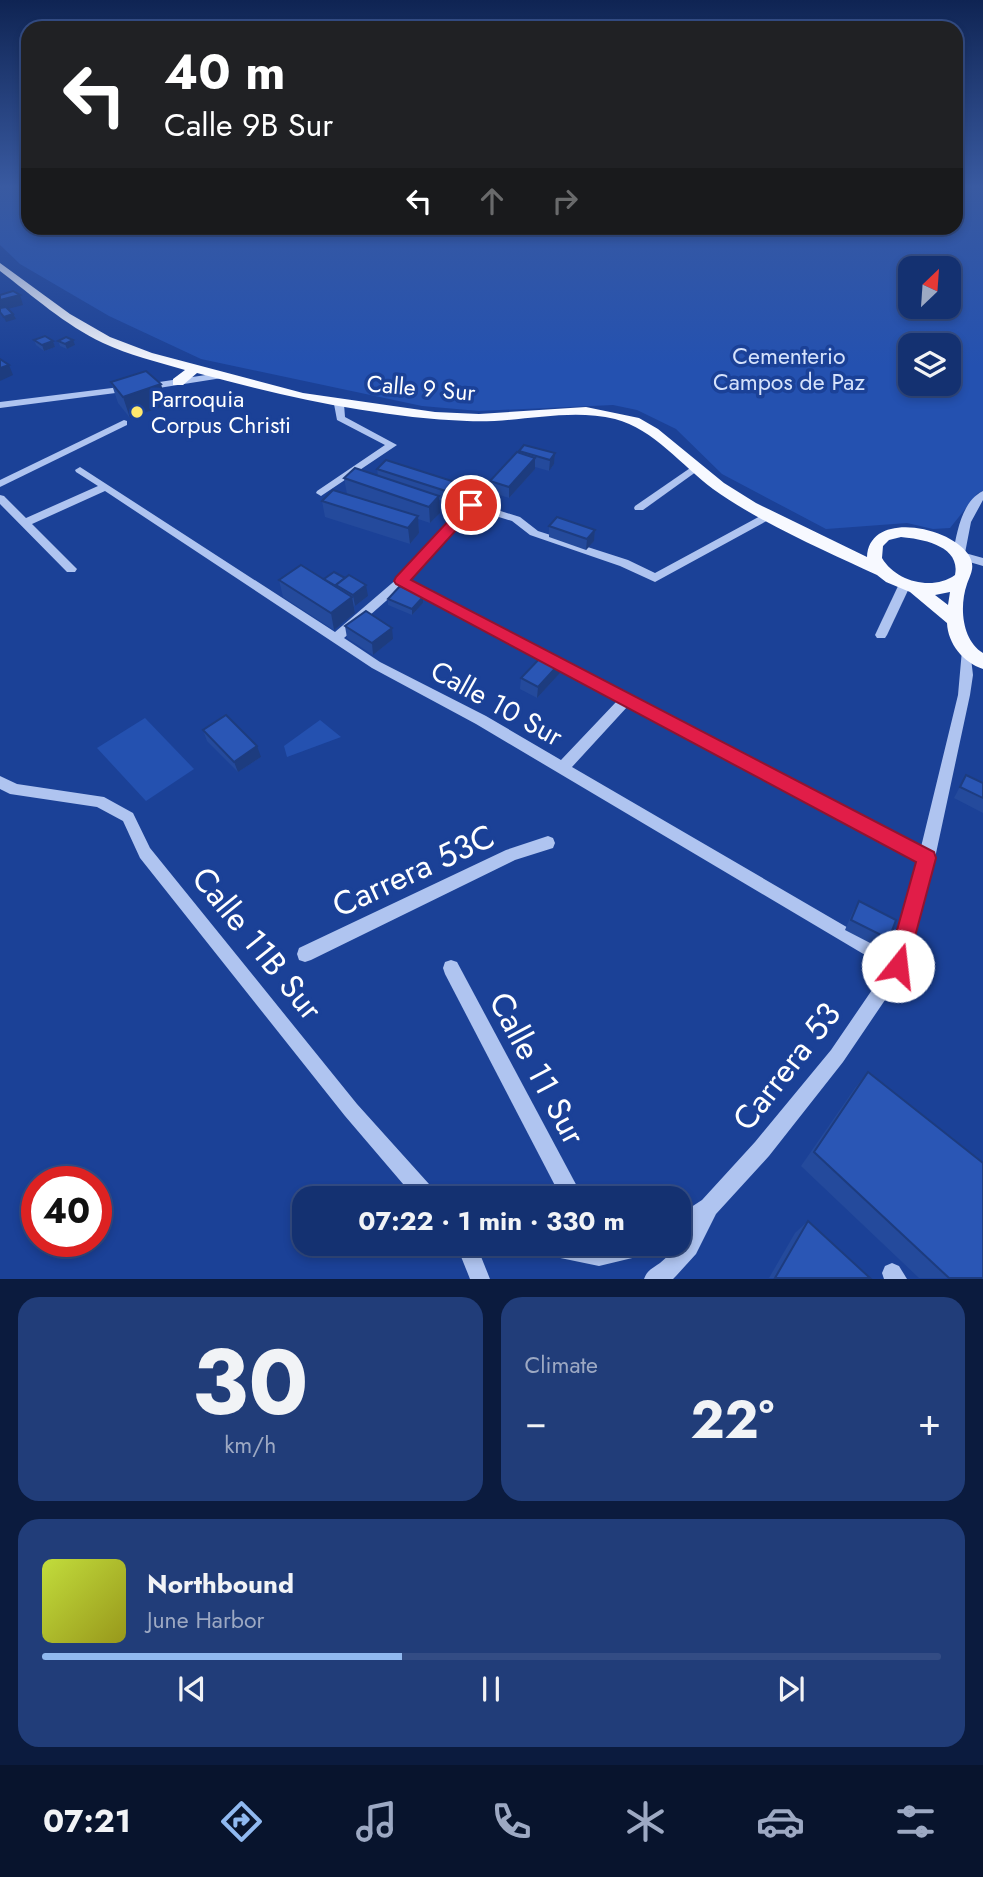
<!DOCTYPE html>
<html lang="en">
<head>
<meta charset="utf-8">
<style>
	body { margin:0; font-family:Jost,sans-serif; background:#213d79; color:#f1f3f6; height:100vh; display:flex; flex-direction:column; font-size:26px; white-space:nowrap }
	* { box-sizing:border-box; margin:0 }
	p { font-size:23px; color:#9da9c3 }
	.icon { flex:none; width:38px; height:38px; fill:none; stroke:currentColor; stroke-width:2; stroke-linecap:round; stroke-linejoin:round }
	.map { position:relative; height:1279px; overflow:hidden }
	.side { display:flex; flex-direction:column; gap:18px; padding:18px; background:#0b1b3e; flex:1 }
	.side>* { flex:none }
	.guide { position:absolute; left:21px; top:21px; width:942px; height:214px; border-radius:21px; box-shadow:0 4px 10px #0003,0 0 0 2px #334c84; background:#202124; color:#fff; overflow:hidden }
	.needle { width:46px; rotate:25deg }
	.tools { position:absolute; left:898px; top:256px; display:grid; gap:14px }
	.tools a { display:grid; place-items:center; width:63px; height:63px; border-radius:14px; background:#143171; box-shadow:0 4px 10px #0003,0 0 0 2px #334c84; font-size:35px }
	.speed { position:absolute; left:21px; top:1166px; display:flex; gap:14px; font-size:35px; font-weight:700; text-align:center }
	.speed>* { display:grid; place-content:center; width:91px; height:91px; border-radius:50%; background:#143171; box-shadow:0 4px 10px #0003,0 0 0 2px #334c84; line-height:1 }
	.speed .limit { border:10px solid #d22; background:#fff; color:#111 }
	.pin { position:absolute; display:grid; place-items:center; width:60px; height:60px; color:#fff; margin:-30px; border:4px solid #fff; border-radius:50%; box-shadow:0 2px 7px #0007 }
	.me { position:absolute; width:77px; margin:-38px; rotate:16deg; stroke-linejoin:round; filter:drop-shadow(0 0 5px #0008) }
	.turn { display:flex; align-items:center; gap:24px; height:147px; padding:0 28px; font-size:32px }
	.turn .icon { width:91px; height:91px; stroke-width:2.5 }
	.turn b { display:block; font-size:49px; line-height:60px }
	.lanes { display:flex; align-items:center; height:66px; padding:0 28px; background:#0003; justify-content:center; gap:35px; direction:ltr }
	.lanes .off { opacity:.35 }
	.big { font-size:52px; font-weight:700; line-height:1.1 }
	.side .card { flex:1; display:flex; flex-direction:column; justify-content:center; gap:10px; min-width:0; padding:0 24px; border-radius:21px; background:#213d79 }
	.side .dial { align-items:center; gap:0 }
	.dial b { font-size:91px; line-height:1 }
	.song { display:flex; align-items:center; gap:21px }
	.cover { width:84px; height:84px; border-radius:10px; background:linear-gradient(135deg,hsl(70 70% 55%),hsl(60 70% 35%)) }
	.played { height:7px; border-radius:4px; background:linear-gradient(90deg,#90b9f0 40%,#334c84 40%) }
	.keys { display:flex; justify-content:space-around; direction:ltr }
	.heat { display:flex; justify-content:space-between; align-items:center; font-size:38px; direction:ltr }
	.side .tiles { flex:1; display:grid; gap:18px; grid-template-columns:1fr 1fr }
	.card:last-child { grid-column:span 2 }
	.trip { position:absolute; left:292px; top:1186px; width:399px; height:70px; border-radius:21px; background:#143171; box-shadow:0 4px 10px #0003,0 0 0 2px #334c84; font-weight:700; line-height:70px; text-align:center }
	.menu { display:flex; height:112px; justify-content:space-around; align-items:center; background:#08142d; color:#9da9c3 }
	.menu .icon { width:49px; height:49px }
	.menu .current { color:#90b9f0 }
	.menu b { font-size:32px; color:#f1f3f6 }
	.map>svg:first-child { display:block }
	.green { fill:#2451b0; fill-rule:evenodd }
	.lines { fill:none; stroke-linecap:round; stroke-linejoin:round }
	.minor { fill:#afc4f0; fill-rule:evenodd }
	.major { fill:#f7f9ff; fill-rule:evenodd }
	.wall { fill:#244a9c }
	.shaded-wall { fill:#1d3c7f }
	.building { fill:#2a56b5; stroke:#1d3c7f; stroke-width:2 }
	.route { fill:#e11d48; stroke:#92132f; stroke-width:2 }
	.poi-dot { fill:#ffe86d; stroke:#1b4197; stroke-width:2.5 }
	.labels { text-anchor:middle; stroke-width:7; stroke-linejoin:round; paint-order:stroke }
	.far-park-label { font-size:23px; fill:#d5e2fb; stroke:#1b4197 }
	.far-street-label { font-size:23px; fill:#fff; stroke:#1b4197 }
	.far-poi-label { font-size:23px; fill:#fff; stroke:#1b4197; text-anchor:start }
	.street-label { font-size:28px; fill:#fff; stroke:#1b4197 }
	.near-street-label { font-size:33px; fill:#fff; stroke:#1b4197 }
</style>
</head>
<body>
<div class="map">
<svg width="983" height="1279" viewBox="0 0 983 1279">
	<rect width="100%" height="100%" fill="#1b4197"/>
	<g class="green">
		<path d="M0,187H28V228H956V187H983V491L978,493L950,528L933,529L907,523L826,529L722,474L676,429L637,410L613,405L479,411L422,406L201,359L109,316L20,264L0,245ZM910,268H948V306H910ZM910,345H948V383H910Z"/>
		<path d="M145,718L194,769L146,801L97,748Z"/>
		<path d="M320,720L341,737L287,757L284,746Z"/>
	</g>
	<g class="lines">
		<g class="minor">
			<path d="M219,373L223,376L222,378L146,390L142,387L146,384Z"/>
			<path d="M128,386L131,387V391L0,408V402Z"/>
			<path d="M339,401L344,404L345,417L397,445L321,496L316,493L317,491L385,445L337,420L334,404Z"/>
			<path d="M124,420L127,421V425L0,487V480Z"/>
			<path d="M696,464L701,467L700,469L643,510H635L634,508L635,506Z"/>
			<path d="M80,467L335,632L398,578L467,503H475L520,517L538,531L628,560L655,573L764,514H772L773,516L772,518L655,582L620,566L530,535L512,521L473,509L409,580L921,847L958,695L962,650H970L973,675L970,695L935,858L904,972L843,1062L769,1156L716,1214L696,1254L676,1276L673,1279H644C647,1270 653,1268 660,1263C670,1255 680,1244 685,1233L679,1236V1215L702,1200L755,1142L831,1050L887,968L476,724L372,668L105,491L32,524L77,569L75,572H67L0,504V495L4,496L26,518L98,486L76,472L75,470ZM403,586L617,701L561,760L486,716L380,662L344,638ZM628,706L918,861L893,954L572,767Z"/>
			<path d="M983,491V500L971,522L965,553L983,558V566L956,558L953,553C957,532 962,501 983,491Z"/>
			<path d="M905,580L911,584L887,635L885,638H877L875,635L899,584Z"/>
			<path d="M0,776L17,784L104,797L133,813L150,848L357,1104L429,1184L441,1192L444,1199L415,1198L345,1116L140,858L123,821L97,807L10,794L0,789Z"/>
			<path d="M548,836L553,838L555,843L553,848L515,860L311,960L305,962L299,960L297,954L299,948L506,850Z"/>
			<path d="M451,960L457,962L579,1190L581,1199H562L445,974L443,968L445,962Z"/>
			<path d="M456,1244H476L490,1279H470Z"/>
			<path d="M531,1244L599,1246L659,1244L656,1251L649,1254L599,1266L541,1254L534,1251Z"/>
			<path d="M892,1263L899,1266L907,1279H884L882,1273L885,1266Z"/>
		</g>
		<path class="major" d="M0,263L70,314L110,337L152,353L303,393L435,412L479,414L586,407L639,418L658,429L724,483L756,503L867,557C869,510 949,526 968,554C976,566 971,573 967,584C959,607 962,640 983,653V669C963,662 948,644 947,623L910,592L886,582L877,575C827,552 757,521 713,489C682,466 654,429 615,419C567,407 515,424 467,421C374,417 286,397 197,373L183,385H173V379L185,370C157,362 129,355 103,343C65,325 33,296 0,271ZM901,537C923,539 961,546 955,575C933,591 896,582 882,558L883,546L889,540ZM950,592L948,605L935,595Z"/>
	</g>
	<g class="wall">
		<path d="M34,340L53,341L55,347L44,351L36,345Z"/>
		<path d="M58,341L75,345L67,349L60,346Z"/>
		<path d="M111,382L167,405L130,418L118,403Z"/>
		<path d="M519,451L555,453L554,464L549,471L535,467V469L509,498L490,492V481L519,453Z"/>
		<path d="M377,469L458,494L450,503L439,500L440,513L430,523L418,519L419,533L410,544L325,517L322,501L347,494L344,478L378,476Z"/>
		<path d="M549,526L595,530L594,541L586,550L549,537Z"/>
		<path d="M324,579L368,596L355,606L354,605L355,613L334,630L283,597L279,580Z"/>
		<path d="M388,599L423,603L412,615L388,605Z"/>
		<path d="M345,626L393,639L373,655L347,638Z"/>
		<path d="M560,673L537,698L520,689L521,678Z"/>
		<path d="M203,730L261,757L238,772L207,741Z"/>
		<path d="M966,775L983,783V813L954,798Z"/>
		<path d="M859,901L890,936L883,946H876L845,930L853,911Z"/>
		<path d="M868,1072L983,1278H919L801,1166L855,1088Z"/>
		<path d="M808,1221L870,1278H769L795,1233Z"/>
	</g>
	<g class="shaded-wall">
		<path d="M20,295L23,305L0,311V300Z"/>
		<path d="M13,314L16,319L6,322L4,317Z"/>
		<path d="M73,340L75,345L67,349L65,344Z"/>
		<path d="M53,341L55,347L44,351L42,345Z"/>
		<path d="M9,365L13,375L0,381V368Z"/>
		<path d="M161,384L167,405L130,418L123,397Z"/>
		<path d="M555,453L554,464L549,471L550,460Z"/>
		<path d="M535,458V469L509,498V487Z"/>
		<path d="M458,483V494L450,503L449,492Z"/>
		<path d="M439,496L440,513L430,523L429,507Z"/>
		<path d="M418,516L419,533L410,544L408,528Z"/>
		<path d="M595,530L594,541L586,550L587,539Z"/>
		<path d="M366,585L368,596L355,606L353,595Z"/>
		<path d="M352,597L355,613L334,630L331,613Z"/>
		<path d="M423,597V603L412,615V609Z"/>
		<path d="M392,628L393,639L373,655L372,643Z"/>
		<path d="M561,662L560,673L537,698L538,687Z"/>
		<path d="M257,746L261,757L238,772L234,762Z"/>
	</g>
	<g class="building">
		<path d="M13,291L20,295L0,300V295Z"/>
		<path d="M6,307L13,314L4,317L0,312V308Z"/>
		<path d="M45,336L53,341L42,345L34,340Z"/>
		<path d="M66,337L73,340L65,344L58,341Z"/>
		<path d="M0,359L9,365L0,368Z"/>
		<path d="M146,371L161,384L123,397L111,382Z"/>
		<path d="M524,445L555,453L550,460L519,451Z"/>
		<path d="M517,452L535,458L509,487L490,481Z"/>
		<path d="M386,460L458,483L449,492L377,469Z"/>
		<path d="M355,468L439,496L429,507L344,478Z"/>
		<path d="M333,490L418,516L408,528L322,501Z"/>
		<path d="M557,517L595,530L587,539L549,526Z"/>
		<path d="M301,565L352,597L331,613L279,580Z"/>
		<path d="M334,572L345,578L336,585V586L324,579Z"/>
		<path d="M349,575L366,585L353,595L336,585Z"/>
		<path d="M400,586L423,597L412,609L388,599Z"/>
		<path d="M366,611L392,628L372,643L345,626Z"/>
		<path d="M544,654L561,662L538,687L521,678Z"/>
		<path d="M226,715L257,746L234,762L203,730Z"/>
		<path d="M966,775L983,783V798L960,787Z"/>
		<path d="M859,901L896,920L890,936H883L851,920Z"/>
		<path d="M868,1072L983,1163V1278H949L814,1152Z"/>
		<path d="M808,1221L870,1278H775Z"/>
	</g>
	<linearGradient id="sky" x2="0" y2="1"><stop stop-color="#0f2453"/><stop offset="0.51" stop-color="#395aa1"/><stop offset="1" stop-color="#395aa1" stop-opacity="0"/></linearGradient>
	<rect width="983" height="366" fill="url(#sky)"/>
	<path class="route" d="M471,501L478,505L476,508L411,580L934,852L936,858L905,974L898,977L890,974L887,966L916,862L396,584L394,581L396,577L466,502Z"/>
	<circle class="poi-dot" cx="137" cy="412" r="7"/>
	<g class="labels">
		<g class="far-park-label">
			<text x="789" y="364">Cementerio<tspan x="789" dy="26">Campos de Paz</tspan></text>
		</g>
		<g class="far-street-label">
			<text transform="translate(421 388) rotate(5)" y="8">Calle 9 Sur</text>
		</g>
		<g class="far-poi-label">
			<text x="151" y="407">Parroquia<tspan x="151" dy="26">Corpus Christi</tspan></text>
		</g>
		<g class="street-label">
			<text transform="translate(497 703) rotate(29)" y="10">Calle 10 Sur</text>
		</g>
		<g class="near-street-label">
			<text transform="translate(413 870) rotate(-25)" y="12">Carrera 53C</text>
			<text transform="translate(258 943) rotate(51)" y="12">Calle 11B Sur</text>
			<text transform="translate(786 1066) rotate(-52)" y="12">Carrera 53</text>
			<text transform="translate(538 1068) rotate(62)" y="12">Calle 11 Sur</text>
		</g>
	</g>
</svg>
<div class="tools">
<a><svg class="needle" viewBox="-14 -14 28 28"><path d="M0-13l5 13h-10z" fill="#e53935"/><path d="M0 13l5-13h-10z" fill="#9da9c3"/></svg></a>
<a><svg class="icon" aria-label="layers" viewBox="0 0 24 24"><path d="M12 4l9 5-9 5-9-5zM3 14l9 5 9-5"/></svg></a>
</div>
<div class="speed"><div class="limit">40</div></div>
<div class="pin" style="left:471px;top:505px;background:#d93025"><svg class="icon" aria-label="arrive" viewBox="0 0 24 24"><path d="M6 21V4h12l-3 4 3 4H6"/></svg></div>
<svg class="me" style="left:898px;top:966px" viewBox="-20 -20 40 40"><circle r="19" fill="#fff"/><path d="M0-13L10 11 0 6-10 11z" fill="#e11d48"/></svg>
<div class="trip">07:22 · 1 min · 330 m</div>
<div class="guide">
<div class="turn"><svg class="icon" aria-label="left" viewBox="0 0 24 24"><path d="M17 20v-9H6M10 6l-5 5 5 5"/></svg><div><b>40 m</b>Calle 9B Sur</div></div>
<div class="lanes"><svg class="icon" aria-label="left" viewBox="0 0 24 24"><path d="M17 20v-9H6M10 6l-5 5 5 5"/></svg><svg class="icon off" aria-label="ahead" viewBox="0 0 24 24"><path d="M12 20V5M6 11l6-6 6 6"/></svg><svg class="icon off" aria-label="right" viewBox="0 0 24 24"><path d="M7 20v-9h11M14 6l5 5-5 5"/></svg></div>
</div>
</div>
<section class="side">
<div class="tiles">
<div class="card dial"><b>30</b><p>km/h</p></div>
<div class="card"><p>Climate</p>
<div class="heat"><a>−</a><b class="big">22°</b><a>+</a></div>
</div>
<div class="card">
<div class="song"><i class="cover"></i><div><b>Northbound</b><p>June Harbor</p></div></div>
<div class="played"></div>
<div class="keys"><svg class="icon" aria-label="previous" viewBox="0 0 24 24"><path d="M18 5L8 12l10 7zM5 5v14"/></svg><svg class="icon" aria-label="pause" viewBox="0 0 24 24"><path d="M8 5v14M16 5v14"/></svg><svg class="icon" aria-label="next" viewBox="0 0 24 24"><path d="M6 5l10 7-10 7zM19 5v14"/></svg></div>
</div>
</div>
</section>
<nav class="menu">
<b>07:21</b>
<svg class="icon current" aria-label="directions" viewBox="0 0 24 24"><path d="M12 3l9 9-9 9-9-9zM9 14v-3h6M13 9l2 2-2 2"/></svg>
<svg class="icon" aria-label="music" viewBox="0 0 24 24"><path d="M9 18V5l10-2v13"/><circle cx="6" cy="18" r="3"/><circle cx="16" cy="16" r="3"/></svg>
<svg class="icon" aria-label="phone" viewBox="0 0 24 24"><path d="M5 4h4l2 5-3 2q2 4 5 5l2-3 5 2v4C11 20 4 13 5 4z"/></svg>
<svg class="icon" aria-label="climate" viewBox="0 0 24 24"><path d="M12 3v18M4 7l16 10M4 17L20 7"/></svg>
<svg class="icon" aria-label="car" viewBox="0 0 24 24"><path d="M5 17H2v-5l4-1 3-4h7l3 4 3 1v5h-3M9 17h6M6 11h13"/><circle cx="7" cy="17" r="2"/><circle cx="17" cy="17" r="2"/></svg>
<svg class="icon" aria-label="filters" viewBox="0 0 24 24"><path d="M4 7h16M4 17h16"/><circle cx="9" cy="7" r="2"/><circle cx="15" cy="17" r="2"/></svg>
</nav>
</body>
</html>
